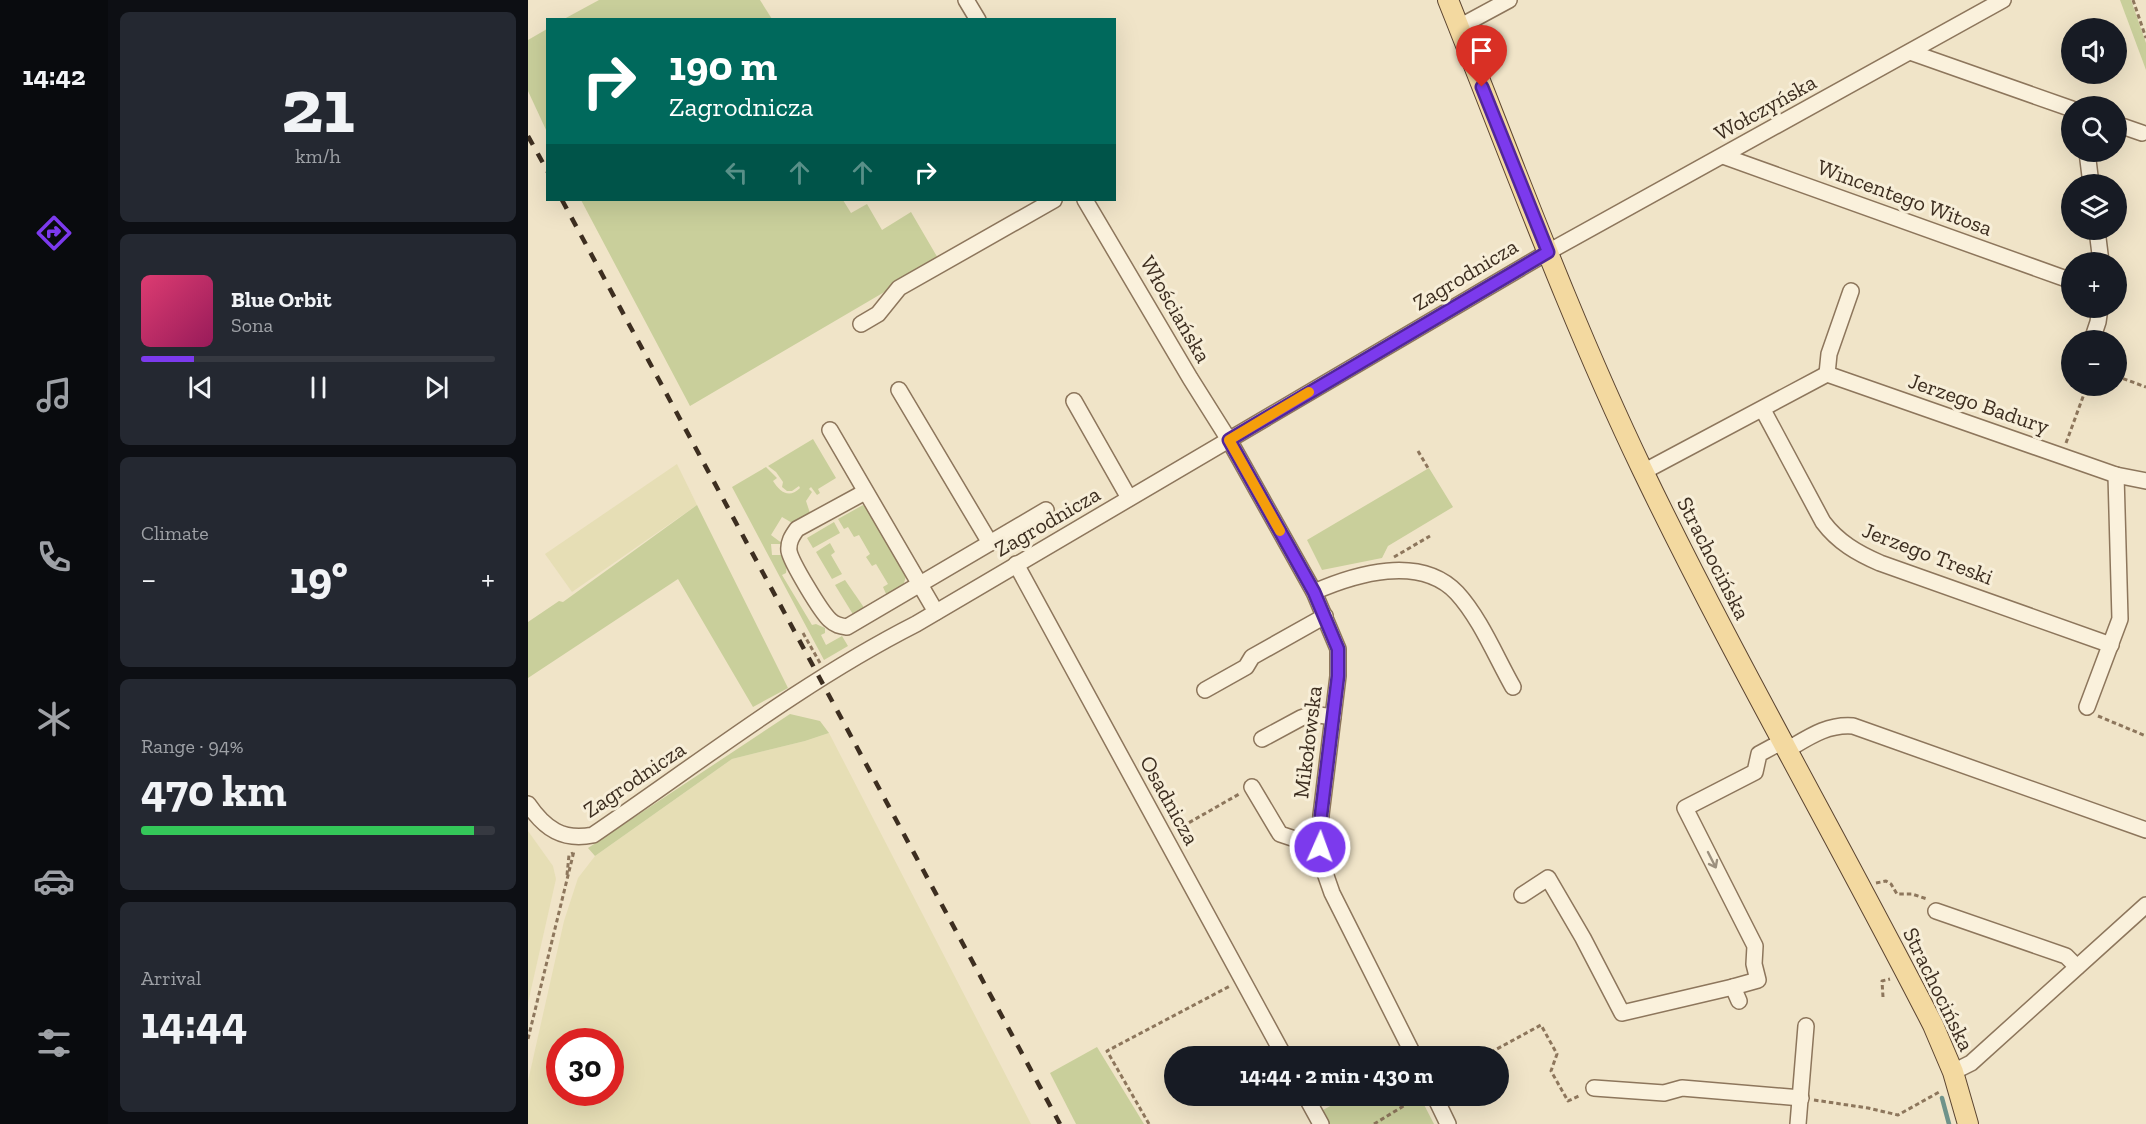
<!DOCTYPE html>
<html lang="en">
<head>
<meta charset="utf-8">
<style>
	body { margin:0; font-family:"Zilla Slab",serif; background:#242831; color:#f1f3f6; height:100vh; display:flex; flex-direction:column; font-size:22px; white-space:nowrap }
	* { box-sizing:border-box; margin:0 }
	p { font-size:20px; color:#9ea1a6 }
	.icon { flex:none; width:33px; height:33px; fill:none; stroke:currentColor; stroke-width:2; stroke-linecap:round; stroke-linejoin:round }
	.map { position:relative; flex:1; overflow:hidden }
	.drawer { display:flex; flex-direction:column; gap:12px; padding:12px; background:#0d0f14; width:420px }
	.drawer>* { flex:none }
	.hud { position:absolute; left:18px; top:18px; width:570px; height:183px; border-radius:0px; box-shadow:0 6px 24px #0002; background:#00695c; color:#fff; overflow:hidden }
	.fabs { position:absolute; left:1533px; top:18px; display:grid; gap:12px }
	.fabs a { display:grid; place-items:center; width:66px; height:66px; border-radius:50%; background:#171b24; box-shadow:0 6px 24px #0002; font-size:30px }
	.speed { position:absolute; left:18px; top:1028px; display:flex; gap:12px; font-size:30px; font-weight:700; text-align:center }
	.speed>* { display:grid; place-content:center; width:78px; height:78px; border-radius:50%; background:#171b24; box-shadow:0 6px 24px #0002; line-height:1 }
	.speed .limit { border:9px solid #d22; background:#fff; color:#111 }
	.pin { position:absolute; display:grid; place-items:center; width:51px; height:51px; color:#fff; margin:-62px -26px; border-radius:50% 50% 50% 0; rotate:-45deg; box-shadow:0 0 6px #0007 }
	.pin .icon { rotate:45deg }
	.me { position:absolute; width:66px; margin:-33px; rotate:2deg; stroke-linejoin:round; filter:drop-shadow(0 0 4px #0008) }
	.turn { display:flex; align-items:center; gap:21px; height:126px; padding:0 24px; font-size:27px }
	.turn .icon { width:78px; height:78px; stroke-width:2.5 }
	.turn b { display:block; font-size:42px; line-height:51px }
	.lanes { display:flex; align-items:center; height:57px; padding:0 24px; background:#0003; justify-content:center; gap:30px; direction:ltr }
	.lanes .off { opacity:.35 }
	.big { font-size:45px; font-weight:700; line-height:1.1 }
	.drawer .widget { flex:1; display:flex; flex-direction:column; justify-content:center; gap:9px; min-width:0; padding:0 21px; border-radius:9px; background:#242831 }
	.drawer .dial { align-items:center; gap:0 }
	.dial b { font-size:78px; line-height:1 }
	.song { display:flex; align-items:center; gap:18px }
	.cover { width:72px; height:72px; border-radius:9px; background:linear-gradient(135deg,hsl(340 70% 55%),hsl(330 70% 35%)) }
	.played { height:6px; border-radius:3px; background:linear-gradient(90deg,#7c3aed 15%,#363941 15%) }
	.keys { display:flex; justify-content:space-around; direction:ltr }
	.heat { display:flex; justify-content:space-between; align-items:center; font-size:33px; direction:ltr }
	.charge { height:9px; border-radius:4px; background:linear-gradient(90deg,#34c759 94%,#363941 0) }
	.trip { position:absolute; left:636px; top:1046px; width:345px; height:60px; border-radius:30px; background:#171b24; box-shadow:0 6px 24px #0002; font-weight:700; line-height:60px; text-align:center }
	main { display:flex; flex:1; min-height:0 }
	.dock { display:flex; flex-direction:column; width:108px; justify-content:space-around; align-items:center; background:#090b0e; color:#9ea1a6 }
	.dock .icon { width:42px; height:42px }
	.dock .current { color:#7c3aed }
	.dock b { font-size:27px; color:#f1f3f6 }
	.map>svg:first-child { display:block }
	.farmland { fill:#e6deb5; fill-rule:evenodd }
	.green { fill:#c9cf9b }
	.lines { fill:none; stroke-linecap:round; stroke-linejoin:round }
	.stream { stroke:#6f938a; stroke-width:4.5 }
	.minor-casing { stroke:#8d765c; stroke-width:18 }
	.major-casing { stroke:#5b4430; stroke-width:22 }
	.path { stroke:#8d765c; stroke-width:3; stroke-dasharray:4.5 3; stroke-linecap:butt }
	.minor { stroke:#faf1dc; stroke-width:15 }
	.major { stroke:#f3d9a0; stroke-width:20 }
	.rail { stroke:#3d2e20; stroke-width:4.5; stroke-dasharray:10 10; stroke-linecap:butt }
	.oneway { stroke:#9c907e }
	.route-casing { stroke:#51269a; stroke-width:15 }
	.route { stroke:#7c3aed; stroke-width:10 }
	.slow { stroke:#f59e0b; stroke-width:10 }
	.labels { text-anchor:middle; stroke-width:6; stroke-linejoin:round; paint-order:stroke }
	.street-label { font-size:22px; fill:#3d2e20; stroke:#f7eed8 }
</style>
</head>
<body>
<main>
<nav class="dock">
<b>14:42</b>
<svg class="icon current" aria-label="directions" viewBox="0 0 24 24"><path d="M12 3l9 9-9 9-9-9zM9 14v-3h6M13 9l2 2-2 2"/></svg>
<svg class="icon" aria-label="music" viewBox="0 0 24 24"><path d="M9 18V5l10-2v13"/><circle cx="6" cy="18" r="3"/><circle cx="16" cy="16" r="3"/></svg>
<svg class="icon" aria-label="phone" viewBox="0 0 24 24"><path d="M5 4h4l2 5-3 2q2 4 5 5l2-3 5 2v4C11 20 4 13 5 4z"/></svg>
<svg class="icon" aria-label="climate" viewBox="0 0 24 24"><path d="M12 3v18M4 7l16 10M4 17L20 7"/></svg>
<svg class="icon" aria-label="car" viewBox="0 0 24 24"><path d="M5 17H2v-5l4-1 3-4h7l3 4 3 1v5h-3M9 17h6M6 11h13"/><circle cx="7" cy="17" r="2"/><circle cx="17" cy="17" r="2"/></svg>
<svg class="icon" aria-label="filters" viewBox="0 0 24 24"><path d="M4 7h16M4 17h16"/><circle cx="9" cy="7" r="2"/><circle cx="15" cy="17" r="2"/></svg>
</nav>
<section class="drawer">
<div class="widget dial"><b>21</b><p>km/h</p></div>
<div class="widget">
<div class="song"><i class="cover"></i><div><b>Blue Orbit</b><p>Sona</p></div></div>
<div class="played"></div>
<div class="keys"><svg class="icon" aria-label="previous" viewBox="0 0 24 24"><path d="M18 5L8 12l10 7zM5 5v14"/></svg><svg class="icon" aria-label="pause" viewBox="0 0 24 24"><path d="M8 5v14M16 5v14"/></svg><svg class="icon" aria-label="next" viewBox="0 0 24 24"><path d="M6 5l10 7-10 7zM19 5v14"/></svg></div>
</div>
<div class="widget"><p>Climate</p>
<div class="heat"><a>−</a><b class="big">19°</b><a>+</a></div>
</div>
<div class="widget"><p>Range · 94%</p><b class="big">470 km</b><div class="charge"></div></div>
<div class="widget"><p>Arrival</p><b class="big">14:44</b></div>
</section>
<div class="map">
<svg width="1618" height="1124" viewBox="0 0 1618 1124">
	<rect width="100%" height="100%" fill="#f0e4c8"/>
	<g class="farmland">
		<path d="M149,464L169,505L44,592L17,554Z"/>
		<path d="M301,733L503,1124H0V1081L36,921L50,878L67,856L204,759L277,741ZM32,1041H82V1092H32Z"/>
		<path d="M0,831L25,866L28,879L0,1003Z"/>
	</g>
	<g class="green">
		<path d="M71,0H232L244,19H36Z"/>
		<path d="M1592,0H1603L1618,43V70Z"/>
		<path d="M19,29V132L0,91V40Z"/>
		<path d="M53,200H315L323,213L339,204L354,230L383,212L411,260L162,406Z"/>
		<path d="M285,439L308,478L290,489L292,493L289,495L283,487L281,489L284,492L278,501L282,513L266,524L254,517L243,535L255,544H243L244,555H256L259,563L258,573L254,575L284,625L288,624L297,628V633L293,635L298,645L314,636L320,646L296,660L204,487L238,467L249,478L245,481C252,492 261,499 272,488L271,486L264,491H259L254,487L255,482L248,472L240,466Z"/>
		<path d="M901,468L925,507L860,546L854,558L794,570L779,540Z"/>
		<path d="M169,505L260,688L225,707L150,579L0,678V622L31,601L35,602Z"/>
		<path d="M335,505L340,509L378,576L375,587L359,596L355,587L360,584L348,564L344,566L338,557L342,554L331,535L326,537L320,527L316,529L310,519Z"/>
		<path d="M306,522L312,533L285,548L279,538Z"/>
		<path d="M302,543L307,552L303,555L314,574L304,579L288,552Z"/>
		<path d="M317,580L337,609L326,616L307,585Z"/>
		<path d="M262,714L292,721L301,733L277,741L204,759L67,856L60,848Z"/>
		<path d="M569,1047L616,1124H548L522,1073Z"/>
		<path d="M823,1095H891L906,1124H799L793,1111Z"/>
	</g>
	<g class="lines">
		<path class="stream" d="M1414,1098L1421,1124"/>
		<g class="minor-casing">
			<g id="minor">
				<path d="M438,0L450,20"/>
				<path d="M931,27L981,0"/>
				<path d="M1382,52L1544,109"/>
				<path d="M1588,124L1614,133"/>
				<path d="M1559,152L1563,184"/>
				<path d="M1195,156L1544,281"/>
				<path d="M557,200L662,378L701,440L786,592L810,649V676L793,815L792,842L797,873L804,893L886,1056"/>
				<path d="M1569,230L1573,262"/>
				<path d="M1323,291L1301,354L1299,374L1588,475L1618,481"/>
				<path d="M333,324L350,314L371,288L526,200"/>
				<path d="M1564,340L1570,322L1572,308"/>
				<path d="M371,390L462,543"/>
				<path d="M546,401L601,498"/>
				<path d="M1235,410L1295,522C1310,542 1329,553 1352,563L1583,645"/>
				<path d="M302,430L408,612"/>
				<path d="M1115,472L1299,374"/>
				<path d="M337,492L269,529C264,536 260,542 261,551C263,562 293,612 302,620C307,625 312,626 319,627L518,510"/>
				<path d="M488,564L756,1056"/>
				<path d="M786,592C827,574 892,554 929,593C952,618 968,657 985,687"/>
				<path d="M677,690L718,667L724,657L797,616"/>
				<path d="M1559,707L1592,619L1588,475"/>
				<path d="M734,739L773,718L784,714L805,717"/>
				<path d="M1259,750C1281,737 1299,724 1325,726L1618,830"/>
				<path d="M724,787L752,834L770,840L792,842"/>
				<path d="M0,804C17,829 35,841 65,835C171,763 274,682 388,624L1020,252L1475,0"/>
				<path d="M994,895L1020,878L1055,938L1094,1013L1205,987"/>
				<path d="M1408,911L1538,956L1549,967"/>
				<path d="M1211,1001L1205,987L1230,980L1226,964L1227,946L1157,808L1227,772L1231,754L1255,741"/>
				<path d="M1425,1072L1443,1063L1618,905"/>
				<path d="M1066,1088L1136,1093L1154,1088L1273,1098"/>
				<path d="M777,1095L793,1124"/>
				<path d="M906,1095L920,1124"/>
				<path d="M1270,1124L1278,1026"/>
			</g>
		</g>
		<g class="major-casing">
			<path id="major" d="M920,0C983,157 1041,317 1114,469C1205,658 1310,839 1405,1025L1425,1072L1440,1124"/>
		</g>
		<g class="path">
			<path d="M1605,0L1618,38"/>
			<path d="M1588,376L1618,387"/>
			<path d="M1538,443L1559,386"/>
			<path d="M890,451L900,468"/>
			<path d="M866,557L902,536"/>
			<path d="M275,633L292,663"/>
			<path d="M1570,716L1618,736"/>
			<path d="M648,830L713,793"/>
			<path d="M39,875L41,855L45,853"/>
			<path d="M1348,883L1358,881L1363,884L1369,894H1384L1399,899"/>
			<path d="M1355,997L1354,981L1362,979"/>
			<path d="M0,1039L46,851"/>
			<path d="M956,1056L1013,1025L1029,1054L1023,1071L1040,1101L1053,1095"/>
			<path d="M1286,1100L1340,1108L1370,1115L1413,1091"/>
			<path d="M621,1124L579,1051L702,986"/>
			<path d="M846,1124L892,1096"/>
		</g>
		<use href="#minor" class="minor"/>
		<use href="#major" class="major"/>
		<g class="rail">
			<path d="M0,136L20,172"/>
			<path d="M34,200L532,1124"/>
		</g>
	</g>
	<defs><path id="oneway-shaft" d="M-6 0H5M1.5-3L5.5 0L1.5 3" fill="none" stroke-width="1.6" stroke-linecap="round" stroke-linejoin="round" transform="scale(1.5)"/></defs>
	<use class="oneway" href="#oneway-shaft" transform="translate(1184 860) rotate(63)"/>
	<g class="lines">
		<g class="route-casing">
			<path id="route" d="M792,847L793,815L810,676V649L786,592L701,440L1020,252L954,87"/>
		</g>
		<use href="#route" class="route"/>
		<path class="slow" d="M752,531L701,440L781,392"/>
	</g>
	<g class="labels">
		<g class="street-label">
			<text transform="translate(1237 107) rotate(-29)" y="8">Wołczyńska</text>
			<text transform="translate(1377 197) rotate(20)" y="8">Wincentego Witosa</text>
			<text transform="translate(937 274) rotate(-31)" y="8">Zagrodnicza</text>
			<text transform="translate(648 309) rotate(60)" y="8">Włościańska</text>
			<text transform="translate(1451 403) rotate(19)" y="8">Jerzego Badury</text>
			<text transform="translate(519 521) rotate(-30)" y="8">Zagrodnicza</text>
			<text transform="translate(1400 553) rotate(21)" y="8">Jerzego Treski</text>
			<text transform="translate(1186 558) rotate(63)" y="8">Strachocińska</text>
			<text transform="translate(779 742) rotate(-83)" y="8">Mikołowska</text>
			<text transform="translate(106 779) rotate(-34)" y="8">Zagrodnicza</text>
			<text transform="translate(642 800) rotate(61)" y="8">Osadnicza</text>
			<text transform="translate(1411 989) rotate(64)" y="8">Strachocińska</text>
		</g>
	</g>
</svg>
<div class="fabs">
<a><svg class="icon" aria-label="sound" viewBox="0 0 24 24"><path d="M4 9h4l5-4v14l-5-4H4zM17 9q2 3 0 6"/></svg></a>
<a><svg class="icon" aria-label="search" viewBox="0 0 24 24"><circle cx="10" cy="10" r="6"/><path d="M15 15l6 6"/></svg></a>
<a><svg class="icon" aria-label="layers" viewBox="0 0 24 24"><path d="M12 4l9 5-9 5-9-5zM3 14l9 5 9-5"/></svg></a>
<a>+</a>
<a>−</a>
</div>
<div class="speed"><div class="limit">30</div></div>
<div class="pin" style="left:954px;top:87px;background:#d93025"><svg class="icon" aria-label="arrive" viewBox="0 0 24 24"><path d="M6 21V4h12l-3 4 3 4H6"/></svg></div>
<svg class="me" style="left:792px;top:847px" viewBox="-20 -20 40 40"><circle r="17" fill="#7c3aed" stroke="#fff" stroke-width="3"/><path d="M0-11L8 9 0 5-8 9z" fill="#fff"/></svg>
<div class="trip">14:44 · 2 min · 430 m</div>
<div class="hud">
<div class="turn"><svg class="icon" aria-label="right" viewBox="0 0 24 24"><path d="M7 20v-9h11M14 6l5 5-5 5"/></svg><div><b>190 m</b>Zagrodnicza</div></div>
<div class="lanes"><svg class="icon off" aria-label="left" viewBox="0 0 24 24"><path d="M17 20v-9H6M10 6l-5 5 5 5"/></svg><svg class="icon off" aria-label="ahead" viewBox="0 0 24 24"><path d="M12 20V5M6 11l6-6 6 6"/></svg><svg class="icon off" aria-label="ahead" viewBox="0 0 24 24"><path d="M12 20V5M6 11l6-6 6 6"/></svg><svg class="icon" aria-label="right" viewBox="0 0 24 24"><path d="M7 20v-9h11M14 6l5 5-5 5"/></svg></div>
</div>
</div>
</main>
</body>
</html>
